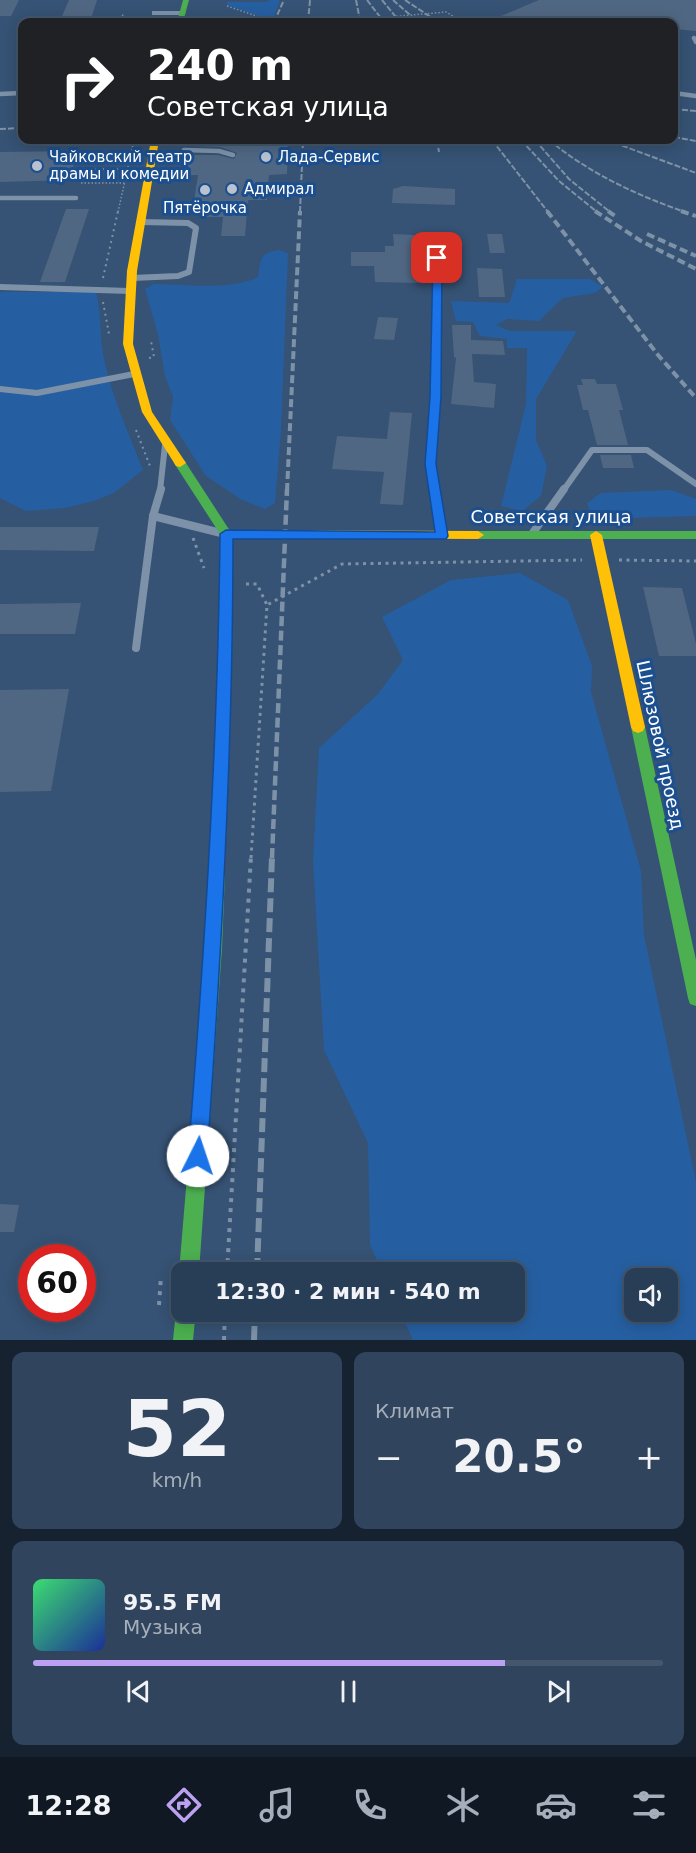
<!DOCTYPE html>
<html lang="ru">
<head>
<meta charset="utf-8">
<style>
	body { margin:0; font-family:"DejaVu Sans",sans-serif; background:#30455d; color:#f1f3f6; height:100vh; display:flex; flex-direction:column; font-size:22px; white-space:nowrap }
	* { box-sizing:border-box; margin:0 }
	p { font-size:20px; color:#a5aeba }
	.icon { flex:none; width:33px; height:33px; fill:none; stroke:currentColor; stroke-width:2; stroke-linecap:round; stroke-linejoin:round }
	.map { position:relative; height:1340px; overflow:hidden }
	.side { display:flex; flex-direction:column; gap:12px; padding:12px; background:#162230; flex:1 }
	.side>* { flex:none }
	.top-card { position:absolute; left:18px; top:18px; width:660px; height:126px; border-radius:12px; box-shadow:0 3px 15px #0003,0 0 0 2px #44576d; background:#202124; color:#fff; overflow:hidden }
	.fabs { position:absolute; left:624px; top:1268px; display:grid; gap:12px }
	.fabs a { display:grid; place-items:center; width:54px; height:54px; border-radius:12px; background:#283e57; box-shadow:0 3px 15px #0003,0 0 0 2px #44576d; font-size:30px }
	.speed { position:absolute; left:18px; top:1244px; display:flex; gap:12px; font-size:30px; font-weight:700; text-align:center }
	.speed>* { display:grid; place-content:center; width:78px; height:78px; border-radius:50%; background:#283e57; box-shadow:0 3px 15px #0003,0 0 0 2px #44576d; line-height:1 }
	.speed .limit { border:9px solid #d22; background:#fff; color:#111 }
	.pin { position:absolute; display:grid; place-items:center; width:51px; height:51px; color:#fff; margin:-26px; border-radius:12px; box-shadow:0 3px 9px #0006 }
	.me { position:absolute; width:66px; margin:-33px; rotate:4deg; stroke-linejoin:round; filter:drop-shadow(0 0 4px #0008) }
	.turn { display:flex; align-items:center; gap:21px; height:126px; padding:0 30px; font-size:27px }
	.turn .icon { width:78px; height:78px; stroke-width:2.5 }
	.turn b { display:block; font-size:42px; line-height:51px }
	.big { font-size:45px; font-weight:800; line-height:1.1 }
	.side .card { flex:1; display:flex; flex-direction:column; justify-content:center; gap:9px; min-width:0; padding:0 21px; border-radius:12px; background:#30455d }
	.side .dial { align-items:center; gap:0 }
	.dial b { font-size:78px; line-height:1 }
	.song { display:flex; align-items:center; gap:18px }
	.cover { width:72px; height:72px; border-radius:9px; background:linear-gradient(135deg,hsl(140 70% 55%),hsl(230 70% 35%)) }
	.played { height:6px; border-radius:3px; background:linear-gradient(90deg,#bca0f2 75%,#44576d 75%) }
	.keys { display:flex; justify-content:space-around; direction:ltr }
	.heat { display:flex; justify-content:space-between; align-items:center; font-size:33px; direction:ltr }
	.side .tiles { flex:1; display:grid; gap:12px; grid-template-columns:1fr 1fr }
	.card:last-child { grid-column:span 2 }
	.trip { position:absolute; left:171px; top:1262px; width:354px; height:60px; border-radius:12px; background:#283e57; box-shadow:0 3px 15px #0003,0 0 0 2px #44576d; font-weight:800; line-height:60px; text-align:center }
	.dock { display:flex; height:96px; justify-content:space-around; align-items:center; background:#101923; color:#a5aeba }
	.dock .icon { width:42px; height:42px }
	.dock .current { color:#bca0f2 }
	.dock b { font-size:27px; color:#f1f3f6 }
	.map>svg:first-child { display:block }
	.green { fill:#265fa1; fill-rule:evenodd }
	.building { fill:#506783 }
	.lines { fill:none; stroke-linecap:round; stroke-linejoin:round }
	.path-far3 { stroke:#7d92a8; stroke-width:1.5; stroke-dasharray:1.5 2; stroke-linecap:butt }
	.path-far2 { stroke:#7d92a8; stroke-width:2; stroke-dasharray:2 4; stroke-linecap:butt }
	.path-far1 { stroke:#7d92a8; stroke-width:3; stroke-dasharray:3 4.5; stroke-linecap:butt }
	.path { stroke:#7d92a8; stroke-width:4; stroke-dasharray:4 6; stroke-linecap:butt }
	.lane-far2 { stroke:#7d92a8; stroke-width:4.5 }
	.lane-far1 { stroke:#7d92a8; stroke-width:6 }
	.lane { stroke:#7d92a8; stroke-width:8 }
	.street { fill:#7d92a8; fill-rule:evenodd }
	.fast { fill:#4caf50; fill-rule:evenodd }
	.slow { fill:#ffc107; fill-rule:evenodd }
	.jam { fill:#c62828; fill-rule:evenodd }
	.rail-far3 { stroke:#7e92a7; stroke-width:2; stroke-dasharray:6 2; stroke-linecap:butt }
	.rail-far2 { stroke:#7e92a7; stroke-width:4; stroke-dasharray:8 4; stroke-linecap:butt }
	.rail-far1 { stroke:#7e92a7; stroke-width:4.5; stroke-dasharray:10 4.5; stroke-linecap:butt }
	.rail { stroke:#7e92a7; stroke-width:6; stroke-dasharray:14 6; stroke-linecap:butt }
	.route { fill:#1a73e8; stroke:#114b97; stroke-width:1.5 }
	.poi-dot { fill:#b9c2ce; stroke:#1b4f8f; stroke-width:2 }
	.labels { text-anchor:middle; stroke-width:6; stroke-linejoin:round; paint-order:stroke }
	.far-poi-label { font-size:15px; fill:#fff; stroke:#1b4f8f; text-anchor:start }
	.street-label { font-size:18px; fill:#fff; stroke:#1b4f8f }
</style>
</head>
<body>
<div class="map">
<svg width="696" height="1340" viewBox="0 0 696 1340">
	<rect width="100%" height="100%" fill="#365274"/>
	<g class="green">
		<path d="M269,0H280L274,17H262L227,5V2H267Z"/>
		<path d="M279,250L288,253L281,430L275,503L265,509L242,500L206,476L170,420L173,397L165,376L158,334L145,289L153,284C186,284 228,291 258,277C261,259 259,253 279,250Z"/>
		<path d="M517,279H590L603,287L595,293L563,298L539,321L507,319L496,325L510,331H577L536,399V440L547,466L541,496L522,511L501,506L526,404L527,348H507V339L480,336L473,322L456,321L451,301L509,303Z"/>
		<path d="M0,292H96C101,311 100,329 102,347C108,389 128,431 143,470L114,493L94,501L65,508L26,511L0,498Z"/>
		<path d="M671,490L696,499V516L593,519L587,503L601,493Z"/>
		<path d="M520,573L568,600L592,666L591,692L641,871L644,935L696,1182V1340H413L400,1311H514V1272H382L370,1245L368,1143L324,1050L313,861L319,748L378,694L403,660L382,617L451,580ZM634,1278H668V1311H634Z"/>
	</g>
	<g class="building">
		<path d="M0,0H19L11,16H0Z"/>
		<path d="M69,0H97L90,22H74L76,16H62Z"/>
		<path d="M539,0H696V31L674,29V22H487Z"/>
		<path d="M192,140L288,142L287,174L269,175L267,200H248L245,236H221L223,217H204L206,201H194L198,175H186L189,155H218L234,159L237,153L220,147L191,146Z"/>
		<path d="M77,151L70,180L0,182V152Z"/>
		<path d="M403,186L455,189V205L392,203L393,189Z"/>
		<path d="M66,209H89L65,282H40Z"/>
		<path d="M393,234L414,235L418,283L375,282L374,266H351V252H385V246H394Z"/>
		<path d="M487,234H502L505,253H490Z"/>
		<path d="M477,268L502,269L505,297H479Z"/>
		<path d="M378,317L398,318L394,340L374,339Z"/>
		<path d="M452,325H471V340L503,341L505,355L472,354L474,382L496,384L494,408L451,404L456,358L454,357Z"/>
		<path d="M581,379H595L597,384H616L623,410H619L628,445H597L588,410H583L577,385H583Z"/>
		<path d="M390,412L412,413L403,505L380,504L384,472L332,469L337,436L387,439Z"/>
		<path d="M600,455H631L634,468H603Z"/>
		<path d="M0,527H99L94,551L0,550Z"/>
		<path d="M643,587L682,588L696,644V656H659Z"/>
		<path d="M81,603L75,634H0V604Z"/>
		<path d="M69,689L51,791L0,792V690Z"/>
		<path d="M0,1204L19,1205L14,1232H0Z"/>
	</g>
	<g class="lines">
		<g class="path-far3">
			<path d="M227,6L262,18H377L446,12L463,22"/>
			<path d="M122,15L133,20"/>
			<path d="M243,20L260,18"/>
			<path d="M132,22L146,19"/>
			<path d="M92,142L97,140"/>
			<path d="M85,169H126"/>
			<path d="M81,183H124"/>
			<path d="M118,212L134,140"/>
		</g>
		<g class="path-far2">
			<path d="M103,278L118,211"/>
			<path d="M103,302L109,334"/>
			<path d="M149,358L154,357L151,341"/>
			<path d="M136,430L150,466"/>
		</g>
		<g class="path-far1">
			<path d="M193,538L204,568"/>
			<path d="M619,560L696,561"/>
			<path d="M246,584H257L267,605"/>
			<path d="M251,858L267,605L342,564L582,560"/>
		</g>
		<g class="path">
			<path d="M227,1272L251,856"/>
			<path d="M159,1305L161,1276"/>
			<path d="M224,1340L225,1311"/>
		</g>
		<g class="lane-far2">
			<path d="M694,38L696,42"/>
			<path d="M674,93L696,96"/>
			<path d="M0,94L22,93"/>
			<path d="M184,150L219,151L233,155"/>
			<path d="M0,198H76"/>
		</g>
		<g class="lane-far1">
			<path d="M132,278L178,276L189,272L196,228L188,223L141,222"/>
			<path d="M0,287L130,291"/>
			<path d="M0,389L37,393L134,374"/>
			<path d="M160,491L165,445"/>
			<path d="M435,491L430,464L436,397L437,258"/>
			<path d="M563,491L592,450H647L696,484"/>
		</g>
		<g class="lane">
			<path d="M434,489L442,534"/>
			<path d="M153,516L221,533"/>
			<path d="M532,534L564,489"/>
			<path d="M136,648L153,516L161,489"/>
		</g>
		<path class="street" d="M152,11H182L186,13L182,15H152Z"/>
		<g class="fast">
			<path d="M183,0H189L183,22H177Z"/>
			<path d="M180,459L184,460L232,534V665L230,669H220L218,665L220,534L174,463Z"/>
			<path d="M478,531H696V539H478L472,535Z"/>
			<path d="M638,721L643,723L645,727L696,960V1006L690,1004L688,998L631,727L633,723Z"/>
			<path d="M217,867L223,869L225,874L222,948L199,1272H182V1278L179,1272L206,948L209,874L211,869Z"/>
			<path d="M182,1303V1311H196L193,1340H173L176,1311Z"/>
		</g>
		<g class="slow">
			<path d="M151,140H159L137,271L133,344L152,412L186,463L180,467L176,466L142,412L123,344L127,271Z"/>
			<path d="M226,530L478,531L484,535L478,539L226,538L220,534Z"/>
			<path d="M596,531L602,535L645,727L643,731L638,733L633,731L631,727L590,535Z"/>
		</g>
		<path class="jam" d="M225,660L230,661L232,665L225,874L223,879L217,881L211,879L209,874L218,665L220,661Z"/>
		<g class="rail-far3">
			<path d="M356,0L360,20"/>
			<path d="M367,0L384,22"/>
			<path d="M382,0L400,22"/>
			<path d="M393,0L418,22"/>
			<path d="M405,0L438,22"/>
			<path d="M274,22L284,0"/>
			<path d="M308,22L310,0"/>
			<path d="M674,109L696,111"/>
			<path d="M0,129L22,128"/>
			<path d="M674,137L696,141"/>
			<path d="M437,140L439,152"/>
			<path d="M492,140L548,212"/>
			<path d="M521,140L559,181L597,212"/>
			<path d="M535,140L569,179L610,212"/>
			<path d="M549,140C589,173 636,195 685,212"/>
			<path d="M607,140L696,173"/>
			<path d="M300,212L303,140"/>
		</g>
		<g class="rail-far2">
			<path d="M547,211L658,355L696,398"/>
			<path d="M595,211L641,241L696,269"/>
			<path d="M608,211L615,216"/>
			<path d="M681,211L696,216"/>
			<path d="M647,234L696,256"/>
			<path d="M287,491L300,211"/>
		</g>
		<path class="rail-far1" d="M272,858L287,489"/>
		<g class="rail">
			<path d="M257,1272L272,856"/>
			<path d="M254,1340L255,1311"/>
		</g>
	</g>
	<path class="route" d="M437,255L442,258L441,397L436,464L448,536L446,539H233C233,745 222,951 207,1156L204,1163L198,1166L191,1163L188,1156C205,949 218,742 220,534L226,530L435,532L425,464L430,397L433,258Z"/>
	<g class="poi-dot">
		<circle cx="266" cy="157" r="6"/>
		<circle cx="37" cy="166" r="6"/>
		<circle cx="232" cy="189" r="6"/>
		<circle cx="205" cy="190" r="6"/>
	</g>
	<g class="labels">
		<g class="far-poi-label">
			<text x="49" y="162">Чайковский театр<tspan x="49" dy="17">драмы и комедии</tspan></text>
			<text x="278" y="162">Лада-Сервис</text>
			<text x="244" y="194">Адмирал</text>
			<text x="205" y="213" text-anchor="middle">Пятёрочка</text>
		</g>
		<g class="street-label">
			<text x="551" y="523">Советская улица</text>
			<text transform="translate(660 745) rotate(78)" y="6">Шлюзовой проезд</text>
		</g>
	</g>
</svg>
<div class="fabs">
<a><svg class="icon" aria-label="sound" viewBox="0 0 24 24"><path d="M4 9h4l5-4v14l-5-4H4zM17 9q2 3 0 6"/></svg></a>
</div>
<div class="speed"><div class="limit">60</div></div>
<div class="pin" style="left:437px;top:258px;background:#d93025"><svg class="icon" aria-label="arrive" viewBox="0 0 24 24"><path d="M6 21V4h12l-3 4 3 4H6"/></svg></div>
<svg class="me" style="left:198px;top:1156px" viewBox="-20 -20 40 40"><circle r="19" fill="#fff"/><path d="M0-13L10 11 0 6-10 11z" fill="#1a73e8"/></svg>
<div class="trip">12:30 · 2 мин · 540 m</div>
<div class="top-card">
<div class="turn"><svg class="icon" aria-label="right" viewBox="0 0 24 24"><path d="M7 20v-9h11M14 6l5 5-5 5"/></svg><div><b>240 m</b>Советская улица</div></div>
</div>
</div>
<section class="side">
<div class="tiles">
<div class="card dial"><b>52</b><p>km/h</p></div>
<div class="card"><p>Климат</p>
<div class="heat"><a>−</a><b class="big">20.5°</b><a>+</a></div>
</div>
<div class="card">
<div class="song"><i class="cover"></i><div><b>95.5 FM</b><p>Музыка</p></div></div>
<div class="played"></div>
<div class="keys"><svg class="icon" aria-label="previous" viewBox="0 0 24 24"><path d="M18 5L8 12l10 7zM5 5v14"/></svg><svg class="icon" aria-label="pause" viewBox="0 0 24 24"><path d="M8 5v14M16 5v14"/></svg><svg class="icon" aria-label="next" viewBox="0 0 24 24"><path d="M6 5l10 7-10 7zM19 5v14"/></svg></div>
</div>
</div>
</section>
<nav class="dock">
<b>12:28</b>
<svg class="icon current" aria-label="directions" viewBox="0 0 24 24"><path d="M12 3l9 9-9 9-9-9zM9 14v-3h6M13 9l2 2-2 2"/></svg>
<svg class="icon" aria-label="music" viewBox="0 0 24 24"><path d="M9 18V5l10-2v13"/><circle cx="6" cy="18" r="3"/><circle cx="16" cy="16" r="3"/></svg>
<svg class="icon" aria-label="phone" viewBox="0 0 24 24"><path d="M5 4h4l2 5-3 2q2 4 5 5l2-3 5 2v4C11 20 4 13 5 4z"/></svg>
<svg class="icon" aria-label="climate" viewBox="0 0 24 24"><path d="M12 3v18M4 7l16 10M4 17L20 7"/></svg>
<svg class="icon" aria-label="car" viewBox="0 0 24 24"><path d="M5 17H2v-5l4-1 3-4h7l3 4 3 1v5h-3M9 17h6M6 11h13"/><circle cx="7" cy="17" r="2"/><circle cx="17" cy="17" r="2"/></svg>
<svg class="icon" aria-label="filters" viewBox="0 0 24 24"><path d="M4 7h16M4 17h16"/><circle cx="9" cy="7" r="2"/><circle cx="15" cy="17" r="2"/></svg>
</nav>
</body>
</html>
